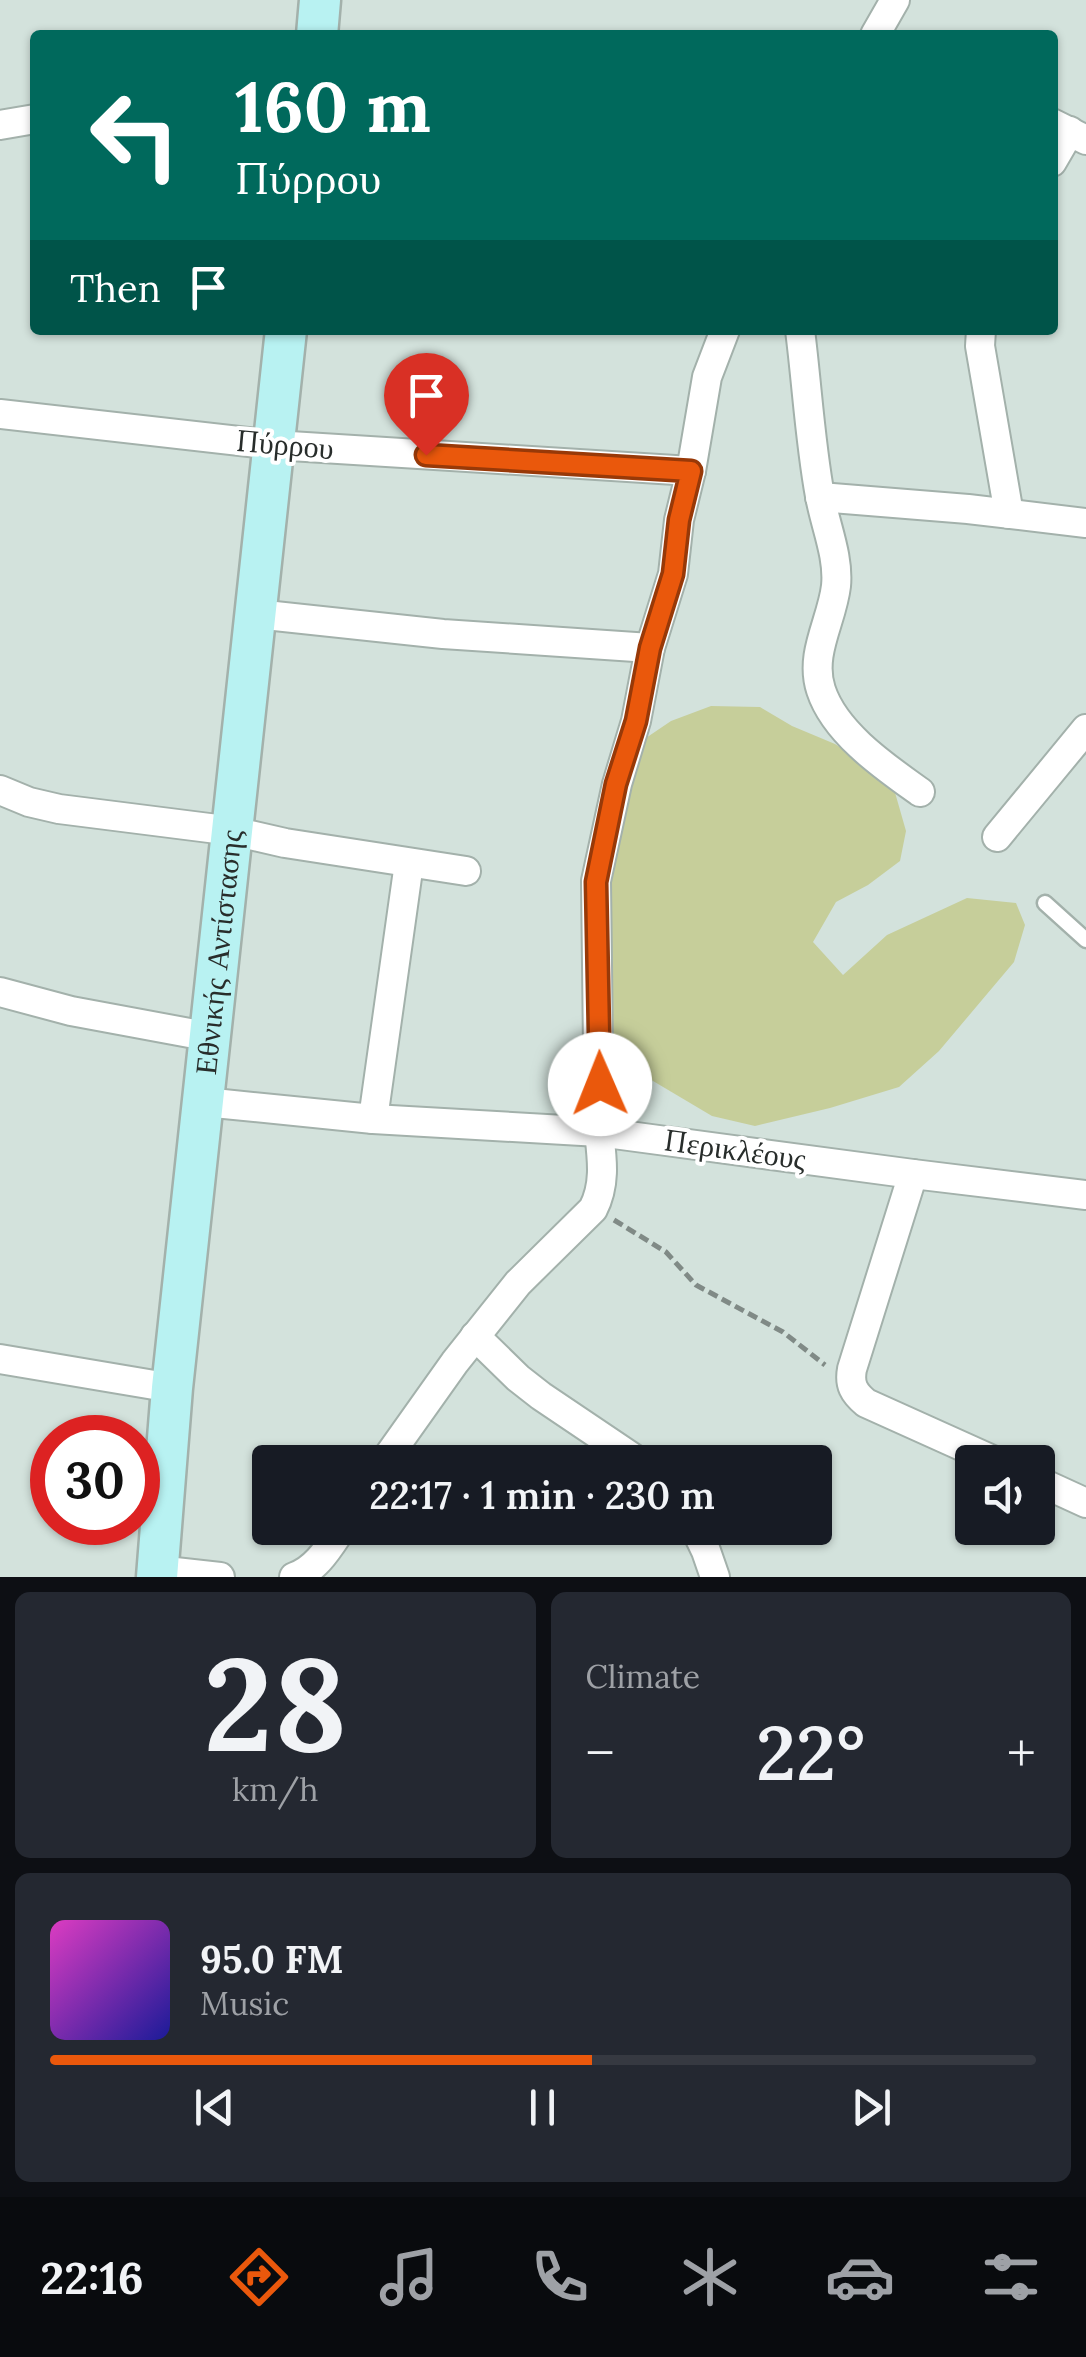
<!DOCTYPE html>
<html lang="en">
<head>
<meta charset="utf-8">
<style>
	body { margin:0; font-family:Lora,serif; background:#242831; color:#f1f3f6; height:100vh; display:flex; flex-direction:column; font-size:38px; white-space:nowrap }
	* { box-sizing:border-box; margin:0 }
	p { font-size:32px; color:#9ea1a6 }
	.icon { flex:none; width:55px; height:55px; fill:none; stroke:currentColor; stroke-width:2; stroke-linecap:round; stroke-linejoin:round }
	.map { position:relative; height:1577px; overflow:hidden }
	.sheet { display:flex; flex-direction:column; gap:15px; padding:15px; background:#0d0f14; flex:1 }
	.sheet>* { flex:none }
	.guide { position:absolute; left:30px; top:30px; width:1028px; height:305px; border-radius:10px; box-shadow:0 2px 8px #0004; background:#00695c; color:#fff; overflow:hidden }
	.tools { position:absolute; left:955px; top:1445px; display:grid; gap:20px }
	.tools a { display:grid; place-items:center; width:100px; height:100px; border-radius:10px; background:#171b24; box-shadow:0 2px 8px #0004; font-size:50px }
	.speed { position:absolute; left:30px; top:1415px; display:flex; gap:20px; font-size:50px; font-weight:700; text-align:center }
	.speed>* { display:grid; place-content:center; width:130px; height:130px; border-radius:50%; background:#171b24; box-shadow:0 2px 8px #0004; line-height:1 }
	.speed .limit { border:15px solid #d22; background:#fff; color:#111 }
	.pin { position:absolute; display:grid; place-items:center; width:85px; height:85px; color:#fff; margin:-102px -42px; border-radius:50% 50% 50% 0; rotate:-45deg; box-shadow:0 0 10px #0007 }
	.pin .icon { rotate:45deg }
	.me { position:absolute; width:110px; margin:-55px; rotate:359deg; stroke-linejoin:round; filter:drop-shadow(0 0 8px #0008) }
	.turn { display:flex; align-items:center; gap:35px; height:210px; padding:0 40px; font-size:45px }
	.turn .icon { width:130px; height:130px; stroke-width:2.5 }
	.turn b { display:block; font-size:70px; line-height:85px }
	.then { display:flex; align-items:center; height:95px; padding:0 40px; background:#0003; gap:20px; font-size:38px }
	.big { font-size:75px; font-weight:600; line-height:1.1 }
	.sheet .widget { flex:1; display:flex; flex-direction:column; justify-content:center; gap:15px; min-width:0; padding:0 35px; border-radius:15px; background:#242831 }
	.sheet .dial { align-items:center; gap:0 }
	.dial b { font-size:130px; line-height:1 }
	.song { display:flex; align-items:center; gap:30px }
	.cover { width:120px; height:120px; border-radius:15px; background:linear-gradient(135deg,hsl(310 70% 55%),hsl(240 70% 35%)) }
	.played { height:10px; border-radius:5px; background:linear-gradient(90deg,#ea580c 55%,#363941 55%) }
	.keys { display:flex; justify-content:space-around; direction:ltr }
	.heat { display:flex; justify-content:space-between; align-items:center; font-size:55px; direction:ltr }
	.sheet .tiles { flex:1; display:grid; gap:15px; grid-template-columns:1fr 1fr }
	.widget:last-child { grid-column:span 2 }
	.trip { position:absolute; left:252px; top:1445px; width:580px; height:100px; border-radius:10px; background:#171b24; box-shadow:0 2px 8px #0004; font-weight:600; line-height:100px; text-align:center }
	.menu { display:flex; height:160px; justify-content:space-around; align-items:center; background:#090b0e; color:#9ea1a6 }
	.menu .icon { width:70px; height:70px }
	.menu .current { color:#ea580c }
	.menu b { font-size:45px; color:#f1f3f6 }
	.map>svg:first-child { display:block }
	.green { fill:#c6ce9a }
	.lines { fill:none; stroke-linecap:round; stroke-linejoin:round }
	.lane-casing { stroke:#a3b1ab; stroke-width:19 }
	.street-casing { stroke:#a3b1ab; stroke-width:32 }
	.secondary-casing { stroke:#a3b1ab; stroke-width:45 }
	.path { stroke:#808a86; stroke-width:5; stroke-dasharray:10 5; stroke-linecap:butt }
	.lane { stroke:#fff; stroke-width:14 }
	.street { stroke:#fff; stroke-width:28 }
	.secondary { stroke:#b8f2f2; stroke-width:40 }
	.route-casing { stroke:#983908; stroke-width:25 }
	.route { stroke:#ea580c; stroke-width:18 }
	.labels { text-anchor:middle; stroke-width:8; stroke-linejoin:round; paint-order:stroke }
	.street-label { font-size:30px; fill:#282d2b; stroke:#fff }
</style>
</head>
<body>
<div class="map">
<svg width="1086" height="1577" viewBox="0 0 1086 1577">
	<rect width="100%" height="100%" fill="#d3e2dc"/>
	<path class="green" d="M711,706L760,707L792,726L835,744L871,767L894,789L906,831L900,861L868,885L836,902L813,942L843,975L887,935L967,898L1016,903L1025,925L1014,962L939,1051L899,1087L830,1108L755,1126L712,1116L616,1059L608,1044L604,882L640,742L671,721Z"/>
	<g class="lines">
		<g class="lane-casing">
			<path id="lane" d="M1045,903L1086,940"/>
		</g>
		<g class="street-casing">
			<g id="street">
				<path d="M875,35L895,0"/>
				<path d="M1052,123L1086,140"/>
				<path d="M0,125L35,119"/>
				<path d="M1052,162L1070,131"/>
				<path d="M800,330C807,385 810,442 820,496C825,525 839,556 836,586C832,621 809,654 821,690C835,733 885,767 920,792"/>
				<path d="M981,330L980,346L1009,514"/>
				<path d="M0,414L274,445L691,471"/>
				<path d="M820,497L968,509L1086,523"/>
				<path d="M256,614L443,634L650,648"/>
				<path d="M0,790L29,802L59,809L233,831L285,843L466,871"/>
				<path d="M997,837L1086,729"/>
				<path d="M0,992L71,1011L211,1037"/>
				<path d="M204,1102L373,1119L599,1132L913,1174L1086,1195"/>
				<path d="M373,1119L409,863"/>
				<path d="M913,1174L852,1369C849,1385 854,1393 866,1403L997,1462"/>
				<path d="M475,1336L518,1378L541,1396L639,1462"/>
				<path d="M0,1359L172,1388"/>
				<path d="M384,1462L455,1362L518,1283L593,1209C606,1184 602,1158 599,1132L596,881L617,784L636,721L650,648L673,574L679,520L691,471L707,377L725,330"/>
				<path d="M1038,1481L1086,1503"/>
				<path d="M695,1528L706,1551L715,1577"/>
				<path d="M157,1570L220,1577"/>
				<path d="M294,1577C317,1569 329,1547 342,1528"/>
			</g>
		</g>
		<g class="secondary-casing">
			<g id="secondary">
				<path d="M317,35L320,0"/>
				<path id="s1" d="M157,1577L172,1388L286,330"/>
			</g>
		</g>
		<path class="path" d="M614,1220L666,1252L696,1285L783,1332L825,1365"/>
		<use href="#lane" class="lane"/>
		<use href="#street" class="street"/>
		<use href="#secondary" class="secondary"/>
	</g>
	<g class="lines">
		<g class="route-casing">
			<path id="route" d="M426,455L691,471L679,520L673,574L650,648L636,721L616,784L596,882L600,1084"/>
		</g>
		<use href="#route" class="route"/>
	</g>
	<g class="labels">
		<g class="street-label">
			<text transform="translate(285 445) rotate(5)" y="10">Πύρρου</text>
			<text dy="10" stroke="none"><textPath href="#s1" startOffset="628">Εθνικής Αντίστασης</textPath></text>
			<text transform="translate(735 1150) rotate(8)" y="10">Περικλέους</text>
		</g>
	</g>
</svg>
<div class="tools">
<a><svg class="icon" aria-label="sound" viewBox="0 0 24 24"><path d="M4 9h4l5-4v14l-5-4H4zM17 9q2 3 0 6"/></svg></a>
</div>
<div class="speed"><div class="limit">30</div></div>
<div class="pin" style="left:426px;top:455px;background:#d93025"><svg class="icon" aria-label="arrive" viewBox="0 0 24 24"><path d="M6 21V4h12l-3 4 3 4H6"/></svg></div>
<svg class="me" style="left:600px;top:1084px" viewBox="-20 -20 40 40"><circle r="19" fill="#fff"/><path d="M0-13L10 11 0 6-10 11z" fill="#ea580c"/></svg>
<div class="trip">22:17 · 1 min · 230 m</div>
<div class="guide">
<div class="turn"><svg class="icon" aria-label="left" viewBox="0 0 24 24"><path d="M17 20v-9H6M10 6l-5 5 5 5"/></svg><div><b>160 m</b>Πύρρου</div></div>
<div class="then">Then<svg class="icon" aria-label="arrive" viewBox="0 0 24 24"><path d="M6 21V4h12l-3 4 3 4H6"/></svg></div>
</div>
</div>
<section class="sheet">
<div class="tiles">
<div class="widget dial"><b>28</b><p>km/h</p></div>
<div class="widget"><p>Climate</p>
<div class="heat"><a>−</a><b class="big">22°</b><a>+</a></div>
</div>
<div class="widget">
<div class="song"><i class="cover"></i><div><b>95.0 FM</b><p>Music</p></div></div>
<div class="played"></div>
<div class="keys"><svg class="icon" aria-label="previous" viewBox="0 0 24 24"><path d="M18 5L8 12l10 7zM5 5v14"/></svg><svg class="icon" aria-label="pause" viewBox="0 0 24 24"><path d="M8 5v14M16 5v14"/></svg><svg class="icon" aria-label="next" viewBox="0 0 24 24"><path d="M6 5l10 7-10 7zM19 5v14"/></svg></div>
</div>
</div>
</section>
<nav class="menu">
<b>22:16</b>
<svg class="icon current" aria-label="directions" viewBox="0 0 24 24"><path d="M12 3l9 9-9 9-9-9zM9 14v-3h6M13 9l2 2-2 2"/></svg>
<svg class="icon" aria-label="music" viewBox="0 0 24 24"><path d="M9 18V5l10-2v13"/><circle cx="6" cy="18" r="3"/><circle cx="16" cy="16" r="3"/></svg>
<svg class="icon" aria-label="phone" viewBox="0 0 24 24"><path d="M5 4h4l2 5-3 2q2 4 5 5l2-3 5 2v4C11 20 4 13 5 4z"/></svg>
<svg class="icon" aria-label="climate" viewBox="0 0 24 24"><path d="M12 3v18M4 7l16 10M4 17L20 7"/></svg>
<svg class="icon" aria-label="car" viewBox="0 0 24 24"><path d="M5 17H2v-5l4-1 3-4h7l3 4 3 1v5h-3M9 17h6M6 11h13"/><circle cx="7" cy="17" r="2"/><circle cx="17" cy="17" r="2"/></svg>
<svg class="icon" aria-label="filters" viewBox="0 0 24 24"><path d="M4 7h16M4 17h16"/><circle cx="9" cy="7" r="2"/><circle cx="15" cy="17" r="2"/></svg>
</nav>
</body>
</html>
